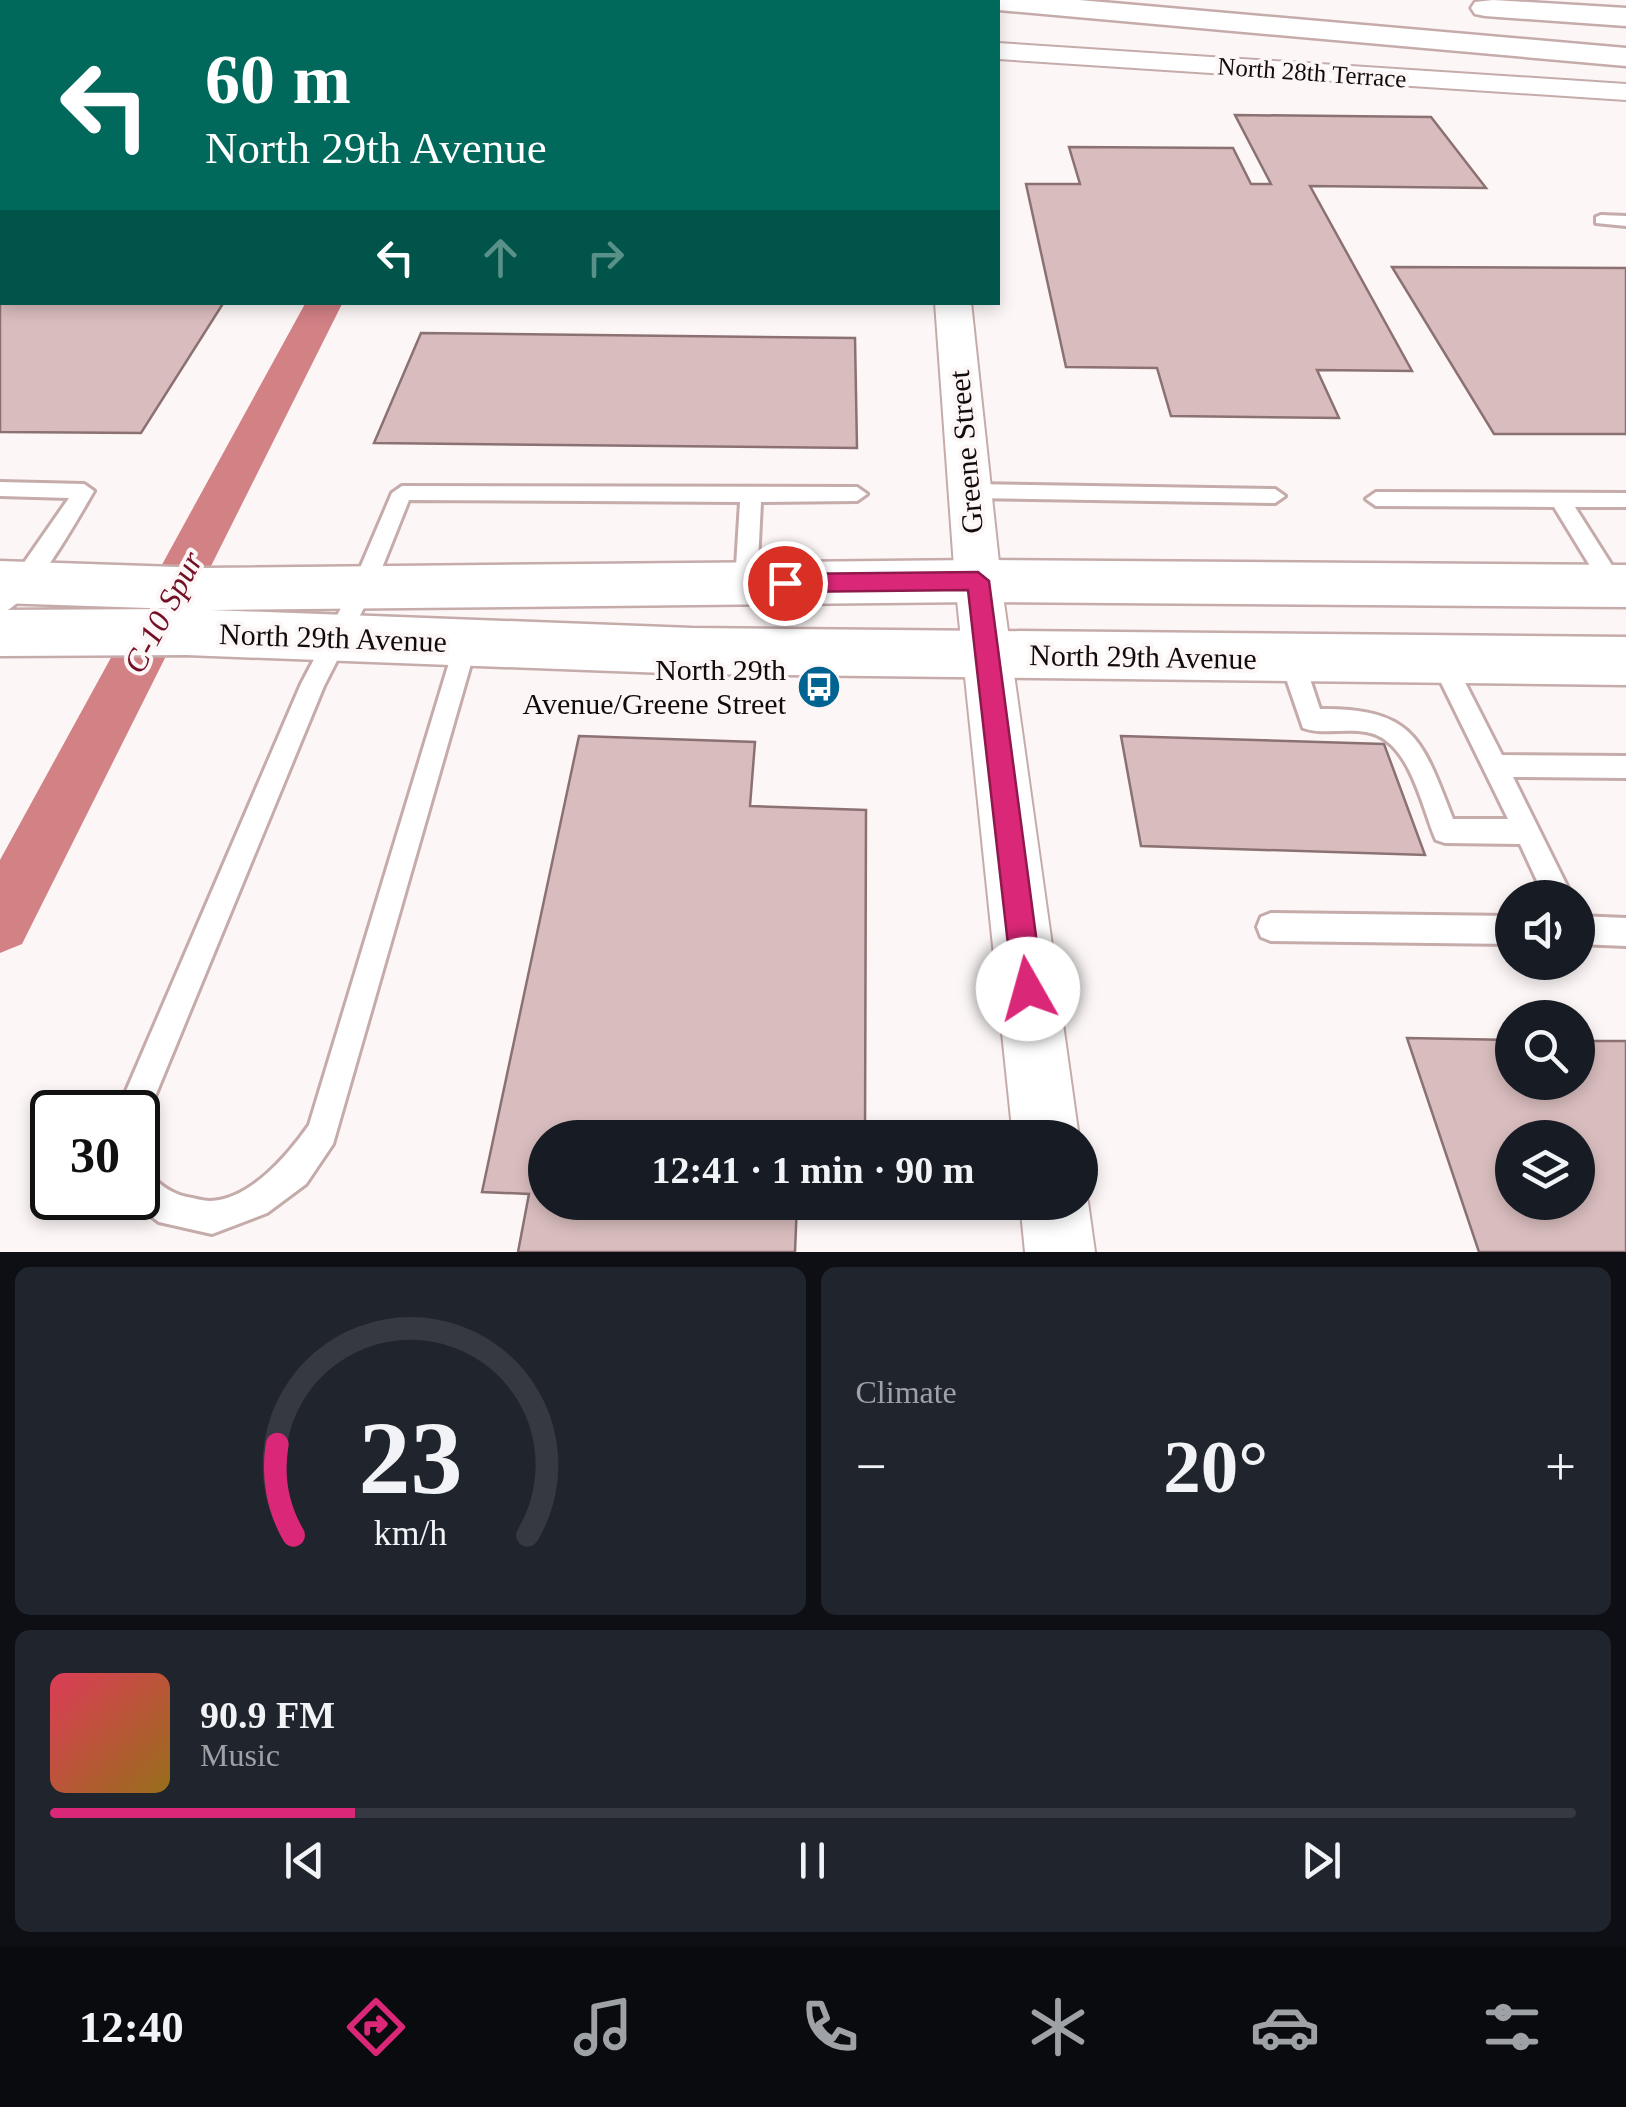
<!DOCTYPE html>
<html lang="en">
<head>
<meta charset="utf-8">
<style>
	body { margin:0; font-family:Georgia,serif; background:#20242c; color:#f1f3f6; height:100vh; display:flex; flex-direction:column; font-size:38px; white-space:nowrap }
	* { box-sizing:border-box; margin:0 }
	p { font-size:32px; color:#9ea1a6 }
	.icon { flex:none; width:55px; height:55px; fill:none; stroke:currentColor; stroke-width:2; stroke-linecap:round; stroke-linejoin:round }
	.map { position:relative; height:1252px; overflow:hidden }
	.panel { display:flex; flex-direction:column; gap:15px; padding:15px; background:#0d0f14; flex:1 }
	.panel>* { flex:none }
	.banner { position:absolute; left:0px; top:0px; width:1000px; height:305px; box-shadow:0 5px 15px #0003; background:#00695c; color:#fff; overflow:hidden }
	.tools { position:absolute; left:1495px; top:880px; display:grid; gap:20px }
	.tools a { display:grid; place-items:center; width:100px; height:100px; border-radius:50%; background:#171b24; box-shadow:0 5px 15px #0003; font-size:50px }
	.speed { position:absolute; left:30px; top:1090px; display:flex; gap:20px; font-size:50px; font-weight:700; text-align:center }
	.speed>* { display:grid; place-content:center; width:130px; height:130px; border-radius:50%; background:#171b24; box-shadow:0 5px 15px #0003; line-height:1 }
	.speed .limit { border:5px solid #111; border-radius:15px; background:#fff; color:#111 }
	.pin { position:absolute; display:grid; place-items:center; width:85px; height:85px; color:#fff; margin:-42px; border:5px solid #fff; border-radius:50%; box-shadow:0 2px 10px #0007 }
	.me { position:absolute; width:110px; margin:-55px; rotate:353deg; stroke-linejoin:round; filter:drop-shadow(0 0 8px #0008) }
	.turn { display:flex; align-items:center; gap:35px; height:210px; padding:0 40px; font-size:45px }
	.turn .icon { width:130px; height:130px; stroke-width:2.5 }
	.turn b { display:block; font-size:70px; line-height:85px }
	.lanes { display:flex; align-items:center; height:95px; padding:0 40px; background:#0003; justify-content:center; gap:50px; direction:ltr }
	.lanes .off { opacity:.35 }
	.big { font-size:75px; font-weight:800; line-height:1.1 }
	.panel .card { flex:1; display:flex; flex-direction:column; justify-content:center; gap:15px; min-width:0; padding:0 35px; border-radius:15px; background:#20242c }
	.panel .dial { align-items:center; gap:0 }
	.dial svg { height:260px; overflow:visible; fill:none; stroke:#363941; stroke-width:7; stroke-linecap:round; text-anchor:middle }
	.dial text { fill:#f1f3f6; stroke:none }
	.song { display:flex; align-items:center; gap:30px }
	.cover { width:120px; height:120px; border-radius:15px; background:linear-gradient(135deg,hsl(350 70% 55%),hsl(40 70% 35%)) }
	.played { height:10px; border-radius:5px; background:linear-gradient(90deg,#db2777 20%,#363941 20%) }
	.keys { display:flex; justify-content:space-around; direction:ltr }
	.heat { display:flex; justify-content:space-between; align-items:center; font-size:55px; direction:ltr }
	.panel .tiles { flex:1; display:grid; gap:15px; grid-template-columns:1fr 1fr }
	.card:last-child { grid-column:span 2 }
	.trip { position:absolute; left:528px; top:1120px; width:570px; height:100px; border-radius:50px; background:#171b24; box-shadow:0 5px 15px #0003; font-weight:800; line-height:100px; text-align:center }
	.tabs { display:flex; height:160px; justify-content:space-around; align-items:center; background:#090b0e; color:#9ea1a6 }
	.tabs .icon { width:70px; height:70px }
	.tabs .current { color:#db2777 }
	.tabs b { font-size:45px; color:#f1f3f6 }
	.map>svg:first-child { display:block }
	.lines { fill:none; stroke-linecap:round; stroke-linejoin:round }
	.canal { fill:#d28185; fill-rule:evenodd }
	.building { fill:#d9bdbe; stroke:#8b7172; stroke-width:2.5; fill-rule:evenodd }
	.service-casing { stroke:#c6abab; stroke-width:6 }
	.minor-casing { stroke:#c6abab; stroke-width:4 }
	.tertiary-casing { stroke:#c6abab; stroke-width:5 }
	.motorway-casing { stroke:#c6abab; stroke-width:5 }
	.service { fill:#fff; fill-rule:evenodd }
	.minor { fill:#fff; fill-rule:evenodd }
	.tertiary { fill:#fff; fill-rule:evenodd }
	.motorway { fill:#fff; fill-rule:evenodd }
	.route { fill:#db2777; stroke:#8e194d; stroke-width:2.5 }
	.labels { text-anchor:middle; stroke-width:8; stroke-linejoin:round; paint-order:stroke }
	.far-street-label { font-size:25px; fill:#130a0a; stroke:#fcf6f6 }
	.street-label { font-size:30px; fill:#130a0a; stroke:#fcf6f6 }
	.poi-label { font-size:30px; fill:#130a0a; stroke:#fcf6f6; text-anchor:end }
	.water-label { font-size:32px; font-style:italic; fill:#720f24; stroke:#fcf6f6 }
</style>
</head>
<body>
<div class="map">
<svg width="1626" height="1252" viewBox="0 0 1626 1252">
	<rect width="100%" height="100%" fill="#fcf6f6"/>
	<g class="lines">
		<path class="canal" d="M306,302H343L22,944L0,953V860Z"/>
	</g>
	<g class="building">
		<rect x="0" y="28" width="2" height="107"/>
		<path d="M1235,115L1431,117L1486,188L1310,186L1412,371L1317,370L1339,418L1171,416L1157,368L1066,367L1026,184H1080L1069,147L1233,148L1251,184H1271Z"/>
		<path d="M0,239L2,302H224L141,433L0,432Z"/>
		<path d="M1392,267L1626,268V434H1494Z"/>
		<path d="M421,333L855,338L857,448L374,443Z"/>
		<path d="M579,736L755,742L750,806L866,810L865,1138H545V1202H797L795,1252H518L529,1194L482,1192Z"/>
		<path d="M1121,736L1384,744L1425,855L1141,846Z"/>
		<path d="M1407,1038L1512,1040V1082H1578V1041H1626V1252H1479ZM1512,1138H1578V1202H1512Z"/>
	</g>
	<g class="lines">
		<g class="service-casing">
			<g id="service">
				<path d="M179,0H203L205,2H181Z"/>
				<path d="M2,18V26L0,27V19Z"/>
				<rect x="0" y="186" width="2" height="8"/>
				<path d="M1601,215L1626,216V226L1596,223V217Z"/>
				<path d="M0,482L84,484L94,491C77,520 31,604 0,614V591L14,577L69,498L0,496Z"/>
				<path d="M970,484L1275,489L1285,496L1275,503L970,498L960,491Z"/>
				<path d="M402,486L857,487L867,494L857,501L761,502L757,583L746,592L735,583L740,502L409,500L374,588L324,686L144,1123L138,1126V1112H117L301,684L352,587L392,493Z"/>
				<path d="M1376,492L1626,493V507H1575L1625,586L1614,595L1606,592L1554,507L1376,506L1366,499Z"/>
				<path d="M466,634L474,636L477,643L333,1144L306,1184L267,1213L212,1234L159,1222L127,1198H138V1165L149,1170C155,1183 172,1194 187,1197C194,1198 203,1201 210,1201C250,1200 288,1155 309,1125L455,643L458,636Z"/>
				<path d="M1291,648L1299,651L1303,658L1320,709C1414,708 1422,739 1453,819H1508L1430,660L1434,653L1442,650L1450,653L1502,755L1626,756V778L1513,777L1573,898H1545L1520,844L1445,843L1436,840C1421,806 1410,739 1366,732C1345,728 1323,735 1303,728L1279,658L1283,651Z"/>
				<path d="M1271,913L1512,916V944L1271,941L1261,937L1257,927L1261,917Z"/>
				<path d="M1578,916L1626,918V946L1578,944Z"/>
			</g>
		</g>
		<g class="minor-casing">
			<g id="minor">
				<path d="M998,43L1626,84V100L998,59Z"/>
				<path d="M935,302H971L1001,581L1079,1138H1013L955,581Z"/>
				<path d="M1080,1181L1088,1202L1095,1252H1025L1020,1202H1080Z"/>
			</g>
		</g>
		<g class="tertiary-casing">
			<path id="tertiary" d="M978,560L1626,565V607L978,602L211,610L692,628L1626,637V685L692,674L186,655L0,656V610L178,609L0,603V561L205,568Z"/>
		</g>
		<g class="motorway-casing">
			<g id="motorway">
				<path d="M969,0H1079L1626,48V66L998,10V2Z"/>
				<path d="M1493,0L1626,8V26L1485,16L1475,14L1471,8L1475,2Z"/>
			</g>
		</g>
		<use href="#service" class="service"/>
		<use href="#minor" class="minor"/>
		<use href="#tertiary" class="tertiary"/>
		<use href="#motorway" class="motorway"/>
	</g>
	<path class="route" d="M978,572L989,581L1043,989L1038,1000L1028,1004L1018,1000L1013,989L968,590L785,592L774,583L785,574Z"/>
	<defs>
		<g id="bus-disc" transform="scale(2.25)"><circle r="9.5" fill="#006392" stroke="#fcf6f6"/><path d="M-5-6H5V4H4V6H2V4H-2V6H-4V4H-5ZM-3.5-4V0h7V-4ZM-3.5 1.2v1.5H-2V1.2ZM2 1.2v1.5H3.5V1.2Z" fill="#fff"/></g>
	</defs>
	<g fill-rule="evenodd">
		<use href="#bus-disc" x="819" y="687"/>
	</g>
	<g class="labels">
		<g class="far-street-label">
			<text transform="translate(1312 72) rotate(4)" y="9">North 28th Terrace</text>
		</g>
		<g class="street-label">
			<text transform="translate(966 452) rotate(-95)" y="10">Greene Street</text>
			<text transform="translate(333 638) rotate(2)" y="10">North 29th Avenue</text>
			<text transform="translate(1143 657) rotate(1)" y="10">North 29th Avenue</text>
		</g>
		<g class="poi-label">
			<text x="786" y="680">North 29th<tspan x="786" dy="34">Avenue/Greene Street</tspan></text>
		</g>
		<g class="water-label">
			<text transform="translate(163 612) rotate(-62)" y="11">C-10 Spur</text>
		</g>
	</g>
</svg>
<div class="tools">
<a><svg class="icon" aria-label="sound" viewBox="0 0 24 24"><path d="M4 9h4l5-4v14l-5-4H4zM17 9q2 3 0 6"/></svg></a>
<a><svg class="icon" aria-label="search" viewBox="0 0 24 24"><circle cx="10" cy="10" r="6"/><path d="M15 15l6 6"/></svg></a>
<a><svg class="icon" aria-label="layers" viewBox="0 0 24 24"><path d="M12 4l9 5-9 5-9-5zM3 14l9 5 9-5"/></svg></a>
</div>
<div class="speed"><div class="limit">30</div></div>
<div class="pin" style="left:785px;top:583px;background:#d93025"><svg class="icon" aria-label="arrive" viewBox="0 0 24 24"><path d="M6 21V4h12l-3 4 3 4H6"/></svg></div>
<svg class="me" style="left:1028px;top:989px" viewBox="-20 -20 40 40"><circle r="19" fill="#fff"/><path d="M0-13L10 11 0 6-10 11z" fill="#db2777"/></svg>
<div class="trip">12:41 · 1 min · 90 m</div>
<div class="banner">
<div class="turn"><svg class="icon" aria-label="left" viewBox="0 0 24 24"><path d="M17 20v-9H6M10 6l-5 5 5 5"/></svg><div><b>60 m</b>North 29th Avenue</div></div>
<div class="lanes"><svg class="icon" aria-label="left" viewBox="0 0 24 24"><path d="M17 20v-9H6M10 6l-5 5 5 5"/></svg><svg class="icon off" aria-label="ahead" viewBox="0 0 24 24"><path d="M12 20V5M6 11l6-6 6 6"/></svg><svg class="icon off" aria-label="right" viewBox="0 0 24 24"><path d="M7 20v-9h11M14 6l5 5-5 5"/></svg></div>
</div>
</div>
<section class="panel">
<div class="tiles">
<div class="card dial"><svg viewBox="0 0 100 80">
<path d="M14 69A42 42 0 1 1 86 69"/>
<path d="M14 69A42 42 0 0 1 9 41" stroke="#db2777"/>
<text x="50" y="56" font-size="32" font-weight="700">23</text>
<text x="50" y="72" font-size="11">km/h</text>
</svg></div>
<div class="card"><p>Climate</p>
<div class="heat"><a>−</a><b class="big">20°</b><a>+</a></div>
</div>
<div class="card">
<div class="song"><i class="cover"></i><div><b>90.9 FM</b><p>Music</p></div></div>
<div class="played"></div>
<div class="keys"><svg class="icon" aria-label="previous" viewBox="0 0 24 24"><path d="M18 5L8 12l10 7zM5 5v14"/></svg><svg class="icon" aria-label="pause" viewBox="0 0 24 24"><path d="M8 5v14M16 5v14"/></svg><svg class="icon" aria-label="next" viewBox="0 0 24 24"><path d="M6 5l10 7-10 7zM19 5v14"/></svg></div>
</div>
</div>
</section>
<nav class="tabs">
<b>12:40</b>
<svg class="icon current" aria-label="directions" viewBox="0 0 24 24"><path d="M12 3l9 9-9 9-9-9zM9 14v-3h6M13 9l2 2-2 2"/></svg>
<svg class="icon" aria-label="music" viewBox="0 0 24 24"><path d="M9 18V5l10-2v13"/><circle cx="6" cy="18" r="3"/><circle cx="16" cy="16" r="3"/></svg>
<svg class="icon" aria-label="phone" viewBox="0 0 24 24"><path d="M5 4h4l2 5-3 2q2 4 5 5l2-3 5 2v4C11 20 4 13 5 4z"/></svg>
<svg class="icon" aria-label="climate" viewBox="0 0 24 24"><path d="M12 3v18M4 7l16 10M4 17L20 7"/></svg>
<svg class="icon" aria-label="car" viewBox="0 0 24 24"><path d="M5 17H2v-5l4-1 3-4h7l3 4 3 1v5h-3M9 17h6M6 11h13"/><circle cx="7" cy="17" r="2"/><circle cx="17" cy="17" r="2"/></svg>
<svg class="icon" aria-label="filters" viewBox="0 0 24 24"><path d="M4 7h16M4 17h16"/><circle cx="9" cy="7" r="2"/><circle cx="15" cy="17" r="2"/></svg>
</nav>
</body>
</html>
